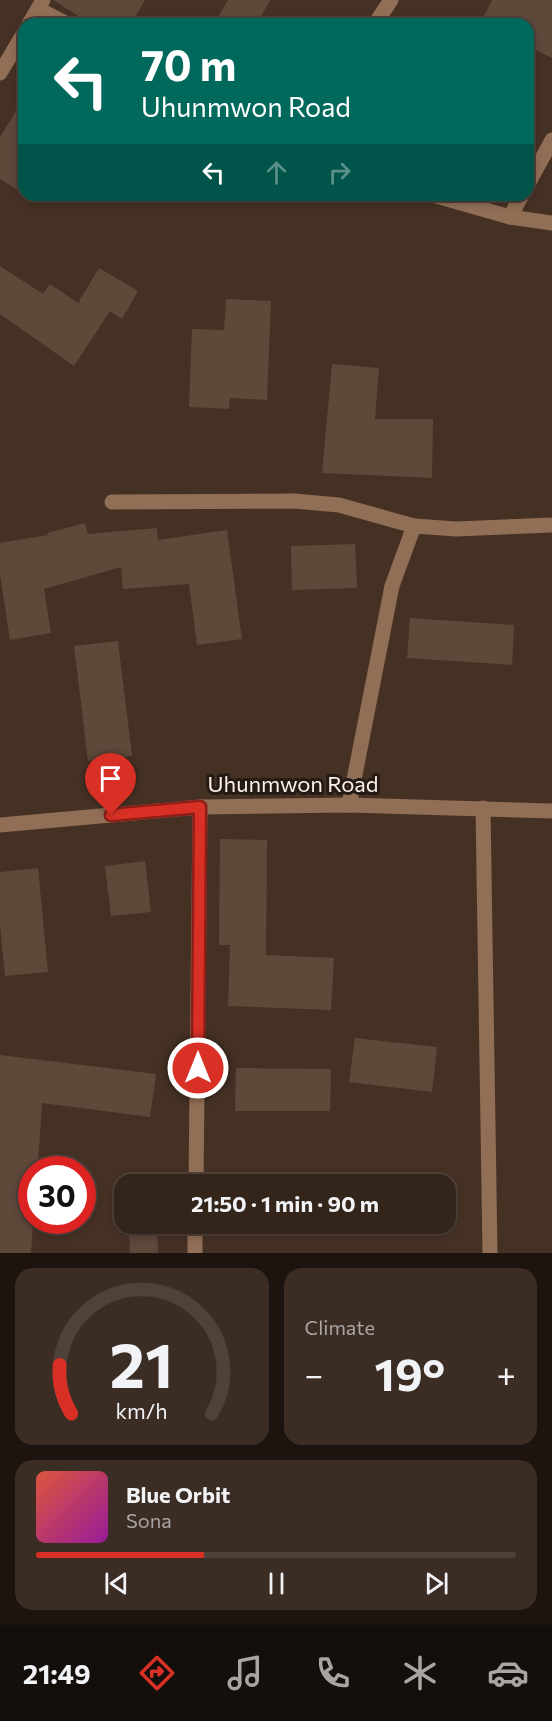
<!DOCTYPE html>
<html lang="en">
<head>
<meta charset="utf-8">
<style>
	body { margin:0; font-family:Commissioner,sans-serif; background:#3c2d24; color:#f1f3f6; height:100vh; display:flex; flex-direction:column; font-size:22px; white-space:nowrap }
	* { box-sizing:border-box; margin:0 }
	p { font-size:20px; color:#a9a5a3 }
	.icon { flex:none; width:33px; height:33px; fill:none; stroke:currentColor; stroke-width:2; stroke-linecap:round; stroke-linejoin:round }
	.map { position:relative; height:1253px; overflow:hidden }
	.drawer { display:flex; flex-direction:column; gap:15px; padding:15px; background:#1d140f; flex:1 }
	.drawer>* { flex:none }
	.banner { position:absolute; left:18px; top:18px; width:516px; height:183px; border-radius:18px; box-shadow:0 3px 9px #0003,0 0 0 2px #4e423a; background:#00695c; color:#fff; overflow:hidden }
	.speed { position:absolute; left:18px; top:1156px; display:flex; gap:12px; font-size:30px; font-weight:700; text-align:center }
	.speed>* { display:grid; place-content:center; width:78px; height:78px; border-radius:50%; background:#34251b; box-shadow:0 3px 9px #0003,0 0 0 2px #4e423a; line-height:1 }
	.speed .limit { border:9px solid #d22; background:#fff; color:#111 }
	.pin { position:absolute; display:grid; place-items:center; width:51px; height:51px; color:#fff; margin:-62px -26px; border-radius:50% 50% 50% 0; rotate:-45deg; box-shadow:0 0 6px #0007 }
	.pin .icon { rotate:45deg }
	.me { position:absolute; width:66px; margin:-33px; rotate:0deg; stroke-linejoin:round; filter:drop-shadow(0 0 4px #0008) }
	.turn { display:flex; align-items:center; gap:21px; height:126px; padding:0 24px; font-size:27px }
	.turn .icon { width:78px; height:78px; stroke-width:2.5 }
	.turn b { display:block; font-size:42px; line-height:51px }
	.lanes { display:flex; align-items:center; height:57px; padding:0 24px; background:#0003; justify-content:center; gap:30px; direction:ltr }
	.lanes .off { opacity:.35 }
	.big { font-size:45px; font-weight:700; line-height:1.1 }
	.drawer .widget { flex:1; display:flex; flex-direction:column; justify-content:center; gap:9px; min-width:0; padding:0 21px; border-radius:18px; background:#3c2d24 }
	.drawer .dial { align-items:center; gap:0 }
	.dial svg { height:156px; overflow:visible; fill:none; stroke:#4e423a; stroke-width:7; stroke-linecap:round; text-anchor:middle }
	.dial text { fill:#f1f3f6; stroke:none }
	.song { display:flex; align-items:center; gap:18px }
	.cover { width:72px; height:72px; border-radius:9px; background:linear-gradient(135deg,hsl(10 70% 55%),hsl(300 70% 35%)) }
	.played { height:6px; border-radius:3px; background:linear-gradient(90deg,#d93025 35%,#4e423a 35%) }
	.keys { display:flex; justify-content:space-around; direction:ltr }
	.heat { display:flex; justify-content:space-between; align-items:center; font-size:33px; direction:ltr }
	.drawer .tiles { flex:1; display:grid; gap:15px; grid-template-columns:1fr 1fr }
	.widget:last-child { grid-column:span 2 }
	.trip { position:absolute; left:114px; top:1174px; width:342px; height:60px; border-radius:18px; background:#34251b; box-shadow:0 3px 9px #0003,0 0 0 2px #4e423a; font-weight:700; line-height:60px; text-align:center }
	.tab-bar { display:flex; height:96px; justify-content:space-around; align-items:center; background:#150f0b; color:#a9a5a3 }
	.tab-bar .icon { width:42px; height:42px }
	.tab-bar .on { color:#d93025 }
	.tab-bar b { font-size:27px; color:#f1f3f6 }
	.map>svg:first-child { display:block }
	.building { fill:#5d483a }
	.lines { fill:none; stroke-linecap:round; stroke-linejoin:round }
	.street { stroke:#916e56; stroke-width:15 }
	.route-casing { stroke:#8d1f18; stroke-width:15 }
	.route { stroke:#d93025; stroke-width:10 }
	.labels { text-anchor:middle; stroke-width:6; stroke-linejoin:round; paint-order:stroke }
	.street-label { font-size:22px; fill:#fdf0e8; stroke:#241b15 }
</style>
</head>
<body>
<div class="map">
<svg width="552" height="1253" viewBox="0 0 552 1253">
	<rect width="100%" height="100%" fill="#453124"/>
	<g class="building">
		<path d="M53,0H145L131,24H91Z"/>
		<path d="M228,0H270L257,24H214Z"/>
		<path d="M492,0H552V58L528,46V24H480Z"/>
		<path d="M24,98V194L0,179V137Z"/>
		<path d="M0,266L43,294L50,284L78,303L99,268L138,291L122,319L110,311L74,366L0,314Z"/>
		<path d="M226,299L271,301L267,400L230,398L229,409L189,407L192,329L224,330Z"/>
		<path d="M332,364L379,368L375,419H433L432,478L322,473Z"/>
		<path d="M85,523L88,534L157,528L158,540L227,530L242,639L197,645L189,584L123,589L121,567L44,589L51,633L10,640L0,574V543L48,535L47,533Z"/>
		<path d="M355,544L357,588L292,590L291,546Z"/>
		<path d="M410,618L514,625L512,665L407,658Z"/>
		<path d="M118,641L132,756L88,761L74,646Z"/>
		<path d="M220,839L267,840L266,955L334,958L331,1010L228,1006L230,945H219Z"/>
		<path d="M145,861L151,912L111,916L105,866Z"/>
		<path d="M38,868L48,972L5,976L0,926V872Z"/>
		<path d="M355,1038L437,1047L432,1092L349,1082Z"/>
		<path d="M0,1055L156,1074L150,1117L42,1103L38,1164L32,1163L33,1221L31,1253H0Z"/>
		<path d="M236,1068L331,1069L330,1111H235Z"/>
		<path d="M157,1227L158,1253H130L129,1228Z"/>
	</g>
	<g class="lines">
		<g class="street">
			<path d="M38,9L67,24"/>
			<path d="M29,24L43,0"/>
			<path d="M375,24L391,0"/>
			<path d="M0,73L24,33"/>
			<path d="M528,184L552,140"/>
			<path d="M433,195L510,217L552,223"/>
			<path d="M510,217L522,195"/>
			<path d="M112,502L294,501L339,505L414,526"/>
			<path d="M349,805L392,586L414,526L456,529L552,525"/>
			<path d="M483,808L490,1253"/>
			<path d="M0,825L200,807L349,805L552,811"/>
			<path d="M196,1185L200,807"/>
			<path d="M195,1253V1224"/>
		</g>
	</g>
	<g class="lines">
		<g class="route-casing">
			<path id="route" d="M111,815L200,807L198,1068"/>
		</g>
		<use href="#route" class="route"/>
	</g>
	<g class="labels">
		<g class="street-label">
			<text x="293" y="792">Uhunmwon Road</text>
		</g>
	</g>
</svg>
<div class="speed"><div class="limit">30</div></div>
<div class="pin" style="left:111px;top:815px;background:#d93025"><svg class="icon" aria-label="arrive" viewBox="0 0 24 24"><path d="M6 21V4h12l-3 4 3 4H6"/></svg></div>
<svg class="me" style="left:198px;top:1068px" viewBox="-20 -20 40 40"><circle r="17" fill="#d93025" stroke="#fff" stroke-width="3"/><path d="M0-11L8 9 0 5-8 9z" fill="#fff"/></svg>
<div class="trip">21:50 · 1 min · 90 m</div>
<div class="banner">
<div class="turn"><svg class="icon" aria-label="left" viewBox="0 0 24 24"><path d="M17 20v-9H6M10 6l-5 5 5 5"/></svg><div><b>70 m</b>Uhunmwon Road</div></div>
<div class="lanes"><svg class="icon" aria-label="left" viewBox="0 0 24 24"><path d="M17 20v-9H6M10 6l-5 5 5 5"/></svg><svg class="icon off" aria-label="ahead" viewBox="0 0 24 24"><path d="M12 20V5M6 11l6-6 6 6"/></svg><svg class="icon off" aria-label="right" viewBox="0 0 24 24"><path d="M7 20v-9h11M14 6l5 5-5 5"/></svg></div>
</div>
</div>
<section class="drawer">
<div class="tiles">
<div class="widget dial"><svg viewBox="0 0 100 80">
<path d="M14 69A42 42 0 1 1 86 69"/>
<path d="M14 69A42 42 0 0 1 8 44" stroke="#d93025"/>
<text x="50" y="56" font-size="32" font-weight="700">21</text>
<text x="50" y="72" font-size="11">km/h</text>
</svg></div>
<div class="widget"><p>Climate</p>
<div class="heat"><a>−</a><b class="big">19°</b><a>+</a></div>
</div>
<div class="widget">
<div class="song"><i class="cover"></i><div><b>Blue Orbit</b><p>Sona</p></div></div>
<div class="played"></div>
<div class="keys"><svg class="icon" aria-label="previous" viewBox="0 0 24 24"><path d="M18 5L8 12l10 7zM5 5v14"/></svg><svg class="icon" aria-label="pause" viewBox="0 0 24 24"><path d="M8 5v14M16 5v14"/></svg><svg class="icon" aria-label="next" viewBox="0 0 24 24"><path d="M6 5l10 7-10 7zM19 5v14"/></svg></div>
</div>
</div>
</section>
<nav class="tab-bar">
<b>21:49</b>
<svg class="icon on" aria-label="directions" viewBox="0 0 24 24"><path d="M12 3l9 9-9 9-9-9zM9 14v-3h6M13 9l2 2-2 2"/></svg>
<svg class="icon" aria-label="music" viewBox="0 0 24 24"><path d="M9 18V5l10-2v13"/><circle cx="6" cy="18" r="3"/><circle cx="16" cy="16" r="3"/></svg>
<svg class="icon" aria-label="phone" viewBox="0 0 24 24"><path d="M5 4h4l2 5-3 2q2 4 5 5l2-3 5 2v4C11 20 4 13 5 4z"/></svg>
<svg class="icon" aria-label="climate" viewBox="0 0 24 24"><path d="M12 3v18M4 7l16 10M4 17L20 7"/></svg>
<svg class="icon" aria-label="car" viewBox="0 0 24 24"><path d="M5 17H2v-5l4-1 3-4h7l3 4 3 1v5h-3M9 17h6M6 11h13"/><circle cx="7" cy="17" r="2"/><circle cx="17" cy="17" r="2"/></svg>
</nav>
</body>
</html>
